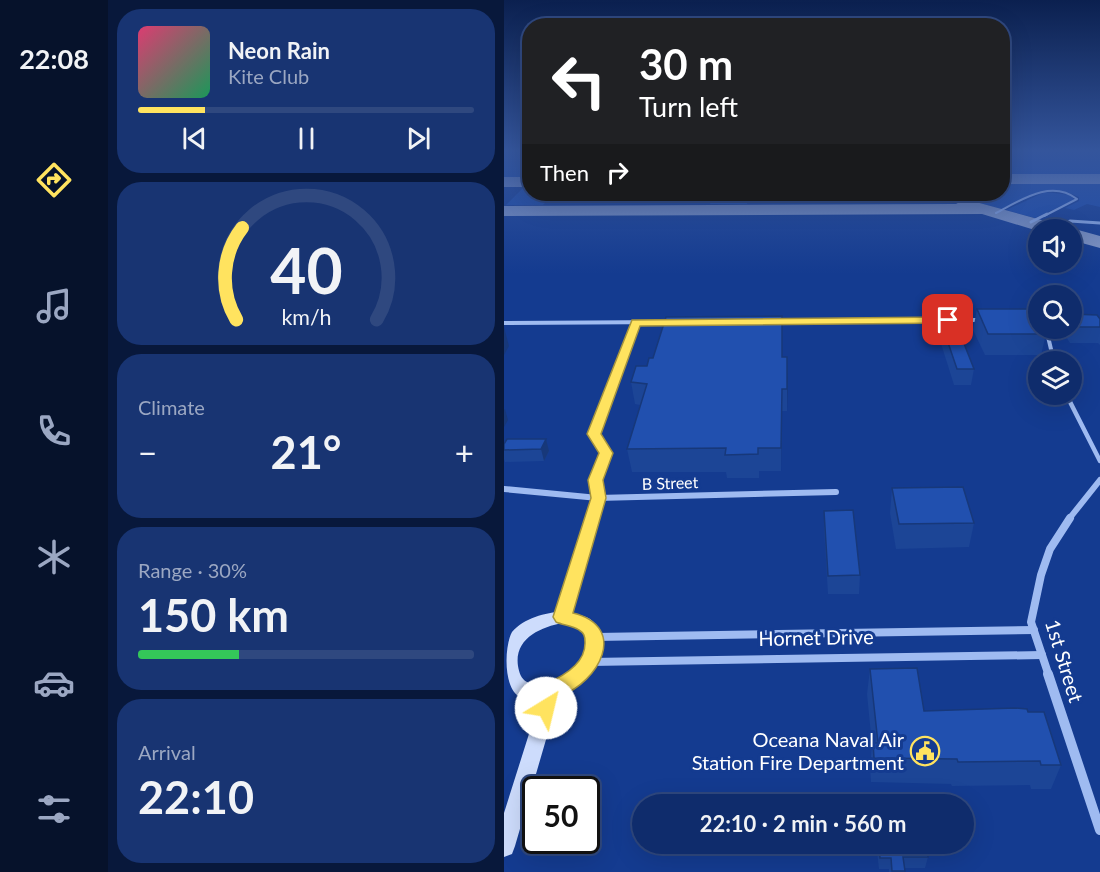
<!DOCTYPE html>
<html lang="en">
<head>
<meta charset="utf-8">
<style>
	body { margin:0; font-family:Lato,sans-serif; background:#183472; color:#f1f3f6; height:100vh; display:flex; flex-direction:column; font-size:22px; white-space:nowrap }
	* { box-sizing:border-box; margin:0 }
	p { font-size:20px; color:#9ba7c2 }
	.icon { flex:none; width:33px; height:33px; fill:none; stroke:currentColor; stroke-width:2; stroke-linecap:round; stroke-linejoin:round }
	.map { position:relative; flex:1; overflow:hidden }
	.drawer { display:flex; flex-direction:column; gap:9px; padding:9px; background:#08183b; width:396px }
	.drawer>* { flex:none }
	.banner { position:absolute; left:18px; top:18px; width:488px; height:183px; border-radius:24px; box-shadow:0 6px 24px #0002,0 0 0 2px #2f487f; background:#202124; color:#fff; overflow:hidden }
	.buttons { position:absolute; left:524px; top:219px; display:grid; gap:12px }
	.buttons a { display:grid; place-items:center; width:54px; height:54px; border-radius:50%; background:#0f2c6c; box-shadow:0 6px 24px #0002,0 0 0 2px #2f487f; font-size:30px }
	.speed { position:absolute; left:18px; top:776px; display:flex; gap:12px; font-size:30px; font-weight:700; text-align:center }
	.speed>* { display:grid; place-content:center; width:78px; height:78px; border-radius:50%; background:#0f2c6c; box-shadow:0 6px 24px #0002,0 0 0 2px #2f487f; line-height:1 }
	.speed .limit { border:3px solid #111; border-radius:9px; background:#fff; color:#111 }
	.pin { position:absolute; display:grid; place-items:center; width:51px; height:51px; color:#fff; margin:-26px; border-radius:12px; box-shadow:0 3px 9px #0006 }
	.me { position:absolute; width:66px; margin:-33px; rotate:36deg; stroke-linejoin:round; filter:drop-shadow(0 0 4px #0008) }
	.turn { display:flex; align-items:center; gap:21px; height:126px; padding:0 18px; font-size:27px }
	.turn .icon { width:78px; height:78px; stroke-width:2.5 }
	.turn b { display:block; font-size:42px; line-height:51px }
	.then { display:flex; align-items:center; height:57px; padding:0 18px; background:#0003; gap:12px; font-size:22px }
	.big { font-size:45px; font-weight:700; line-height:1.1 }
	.drawer .widget { flex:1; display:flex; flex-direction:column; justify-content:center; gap:9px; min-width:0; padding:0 21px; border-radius:24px; background:#183472 }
	.drawer .dial { align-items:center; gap:0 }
	.dial svg { height:156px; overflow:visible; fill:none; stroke:#2f487f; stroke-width:7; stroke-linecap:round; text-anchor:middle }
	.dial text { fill:#f1f3f6; stroke:none }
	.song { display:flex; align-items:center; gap:18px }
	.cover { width:72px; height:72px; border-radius:9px; background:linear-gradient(135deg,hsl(340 70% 55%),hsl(150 70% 35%)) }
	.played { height:6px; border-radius:3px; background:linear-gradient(90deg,#ffe35f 20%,#2f487f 20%) }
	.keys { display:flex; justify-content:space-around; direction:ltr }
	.heat { display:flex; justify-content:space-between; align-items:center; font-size:33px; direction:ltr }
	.charge { height:9px; border-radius:4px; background:linear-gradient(90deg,#34c759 30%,#2f487f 0) }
	.trip { position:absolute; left:128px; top:794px; width:342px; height:60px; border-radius:30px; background:#0f2c6c; box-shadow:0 6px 24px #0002,0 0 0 2px #2f487f; font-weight:700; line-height:60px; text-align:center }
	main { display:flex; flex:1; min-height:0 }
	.tabs { display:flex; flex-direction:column; width:108px; justify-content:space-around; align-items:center; background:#06122b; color:#9ba7c2 }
	.tabs .icon { width:42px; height:42px }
	.tabs .current { color:#ffe35f }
	.tabs b { font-size:27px; color:#f1f3f6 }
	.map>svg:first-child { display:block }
	.green { fill:#1c4baa }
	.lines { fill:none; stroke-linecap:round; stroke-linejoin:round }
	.taxiway { fill:#8a9dc8; fill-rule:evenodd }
	.lane-far3 { stroke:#9fbbf1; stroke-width:2 }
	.lane-far2 { stroke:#9fbbf1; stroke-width:3 }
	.lane-far1 { stroke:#9fbbf1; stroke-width:4 }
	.lane { stroke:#9fbbf1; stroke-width:4.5 }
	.street-far2 { stroke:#9fbbf1; stroke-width:6 }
	.street-far1 { stroke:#9fbbf1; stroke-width:8 }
	.street { stroke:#9fbbf1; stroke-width:10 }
	.secondary { fill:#cddcfc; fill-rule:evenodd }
	.wall { fill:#1c4596 }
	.shaded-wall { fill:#17387a }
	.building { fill:#2150af; stroke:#17387a; stroke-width:1.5 }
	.route { fill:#ffe35f; stroke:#a6943e; stroke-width:1.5 }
	.labels { text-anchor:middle; stroke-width:6; stroke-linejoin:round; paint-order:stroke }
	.street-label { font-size:16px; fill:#fff; stroke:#143b90 }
	.near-street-label { font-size:20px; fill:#fff; stroke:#143b90 }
	.near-poi-label { font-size:20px; fill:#fff; stroke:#143b90; text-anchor:end }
</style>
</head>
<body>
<main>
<nav class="tabs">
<b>22:08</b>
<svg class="icon current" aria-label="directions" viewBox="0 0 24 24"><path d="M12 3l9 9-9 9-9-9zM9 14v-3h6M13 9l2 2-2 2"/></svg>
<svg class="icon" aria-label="music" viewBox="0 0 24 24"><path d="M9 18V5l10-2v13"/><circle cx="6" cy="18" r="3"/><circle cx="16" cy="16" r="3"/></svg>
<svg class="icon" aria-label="phone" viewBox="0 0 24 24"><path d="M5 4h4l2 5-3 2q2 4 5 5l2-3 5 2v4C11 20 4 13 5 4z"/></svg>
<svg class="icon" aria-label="climate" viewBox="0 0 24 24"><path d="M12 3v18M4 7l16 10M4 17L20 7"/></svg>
<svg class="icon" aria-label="car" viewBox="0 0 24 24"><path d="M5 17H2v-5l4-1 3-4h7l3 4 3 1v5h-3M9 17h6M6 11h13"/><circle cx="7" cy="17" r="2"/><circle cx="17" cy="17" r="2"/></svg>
<svg class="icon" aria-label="filters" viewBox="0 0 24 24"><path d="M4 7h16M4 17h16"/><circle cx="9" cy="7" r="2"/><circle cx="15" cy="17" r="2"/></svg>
</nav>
<section class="drawer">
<div class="widget">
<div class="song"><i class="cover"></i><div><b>Neon Rain</b><p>Kite Club</p></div></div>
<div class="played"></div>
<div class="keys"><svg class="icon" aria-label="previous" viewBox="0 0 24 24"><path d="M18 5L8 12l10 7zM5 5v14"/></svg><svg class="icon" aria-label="pause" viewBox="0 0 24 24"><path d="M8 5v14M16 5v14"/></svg><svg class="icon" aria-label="next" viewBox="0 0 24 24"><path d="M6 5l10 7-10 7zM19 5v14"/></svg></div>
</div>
<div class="widget dial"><svg viewBox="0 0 100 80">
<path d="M14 69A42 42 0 1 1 86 69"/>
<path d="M14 69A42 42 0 0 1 17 22" stroke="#ffe35f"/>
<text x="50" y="56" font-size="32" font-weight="700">40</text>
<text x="50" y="72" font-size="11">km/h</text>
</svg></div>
<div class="widget"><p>Climate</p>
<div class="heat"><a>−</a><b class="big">21°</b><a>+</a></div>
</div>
<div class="widget"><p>Range · 30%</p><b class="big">150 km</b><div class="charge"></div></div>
<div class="widget"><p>Arrival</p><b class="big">22:10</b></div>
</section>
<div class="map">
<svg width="596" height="872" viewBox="0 0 596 872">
	<rect width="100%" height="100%" fill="#143b90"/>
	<g class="green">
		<rect x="0" y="152" width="25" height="27"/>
		<rect x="498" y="152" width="98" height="24"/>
		<path d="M596,183V207L583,204L570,210L561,208L575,201V197L563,192L544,190L497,209L455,197L450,194H498V184Z"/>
		<path d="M25,186L26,194H49L39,205H2L20,187Z"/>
		<path d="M541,192L567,195L570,200L531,218L502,210Z"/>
		<path d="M209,194H244L243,204H206Z"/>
		<path d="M357,194H406L415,199L407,203H366L363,195Z"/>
	</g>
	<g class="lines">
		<g class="taxiway">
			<rect x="498" y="174" width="98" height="10"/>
			<rect x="0" y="177" width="26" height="10"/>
			<path d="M461,199L559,226L561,230L534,231L478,214L0,216V206L452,204Z"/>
			<path d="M567,228L596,236V248L567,240V230H562Z"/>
		</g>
		<path class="lane-far3" d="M492,213C517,200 547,179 573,199L540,216"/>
		<g class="lane-far2">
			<path d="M527,222L543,214"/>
			<path d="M552,229L566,221L596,223"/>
		</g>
		<g class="lane-far1">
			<path d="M273,322L474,320"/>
			<path d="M0,323L165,322"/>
			<path d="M542,328L550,362"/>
			<path d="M105,394L132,322"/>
		</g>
		<g class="lane">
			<path d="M562,394L596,461"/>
			<path d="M94,498L91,480L102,453L90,434L105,393"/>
		</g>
		<g class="street-far2">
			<path d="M0,489L94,498L332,492"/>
			<path d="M88,519L94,498"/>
			<path d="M565,519L596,480"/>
		</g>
		<g class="street-far1">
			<path d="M59,617L88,518"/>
			<path d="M92,637L530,630"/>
			<path d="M86,662L538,655"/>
			<path d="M545,676L527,622L537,575L546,549L566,518"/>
		</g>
		<path class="street" d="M544,674L596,830"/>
		<path class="secondary" d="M59,611C67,613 79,615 86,619C119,644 82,686 55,695L11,846L8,854L0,857V813L36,699C29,698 20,698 13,695C0,685 0,647 8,632C20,618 41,613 59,611ZM59,623C63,625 69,626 72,628C106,646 52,693 23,682C17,679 15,672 14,666C10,639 36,627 59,623Z"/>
	</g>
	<g class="wall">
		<path d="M473,309L542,334L537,355H481L469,330Z"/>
		<path d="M567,314L596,319V345L594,343H566L557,329L567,328Z"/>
		<path d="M436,319L470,369L467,385H450L434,334Z"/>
		<path d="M283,357V411H278L277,471H255V478H223L222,472H128L123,449L136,405L131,404L127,382L143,366Z"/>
		<path d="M0,444L45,451L40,461L1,462L0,459Z"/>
		<path d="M388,488L470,523L465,547L392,549L386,513Z"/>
		<path d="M320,511L356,575L355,594H324L320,529Z"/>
		<path d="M366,669L420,711L524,712L557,765L547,789H527L526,785L448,786L447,784L367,782L366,767L368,745L363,694Z"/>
		<path d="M372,843H422L424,857L421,868H400V872H385V869H375Z"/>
	</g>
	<g class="shaded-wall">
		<path d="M0,327L5,346L0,355Z"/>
		<path d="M283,357L284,379L283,411Z"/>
		<path d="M278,389V411L277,471V448Z"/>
		<path d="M1,409L4,420L0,427V410Z"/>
		<path d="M42,439L45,451L40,461L37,449Z"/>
	</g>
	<g class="building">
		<path d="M473,309H527L534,321V328H539L542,334H484Z"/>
		<path d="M567,314L593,315L596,319V327H571L567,322Z"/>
		<path d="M278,316V357H283V389H278L277,448H254V454L221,455L222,448L123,449L143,384L127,382L132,366H143L145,358H149L162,317Z"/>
		<path d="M436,319H447L453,336H457L470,369H453Z"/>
		<path d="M3,439H42L37,449L0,450V444Z"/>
		<path d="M459,487L470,523L395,524L388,488Z"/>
		<path d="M349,510L356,575L324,576L320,511Z"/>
		<path d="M413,668L420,711L511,708L523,709L524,712H540L557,765H537L536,761L454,762L453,759L370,758L369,743H374L366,669Z"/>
		<path d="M375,843H422L424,857H399L401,871H388L387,858H376Z"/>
	</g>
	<linearGradient id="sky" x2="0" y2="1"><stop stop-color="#0b204f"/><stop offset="0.55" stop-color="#34559c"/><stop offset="1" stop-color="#34559c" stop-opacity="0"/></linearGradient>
	<rect width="596" height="274" fill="url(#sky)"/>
	<path class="route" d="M444,317L450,320L448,323L136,326L97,434L109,453L99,480L102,498L69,613C125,627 95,682 56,696L49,715L42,717L35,715L32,708L41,684C58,677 82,664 81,642C81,636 80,633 75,630C69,626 59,625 52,622L49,617L87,498L84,480L95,453L83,434L128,320Z"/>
	<defs>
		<g id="civic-ring" transform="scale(1.5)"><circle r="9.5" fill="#143b90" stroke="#ffe35f" stroke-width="1.5"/><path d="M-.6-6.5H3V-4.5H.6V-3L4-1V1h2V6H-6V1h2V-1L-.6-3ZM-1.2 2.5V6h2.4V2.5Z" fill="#ffe35f"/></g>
	</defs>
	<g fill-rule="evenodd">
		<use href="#civic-ring" x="421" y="751"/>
	</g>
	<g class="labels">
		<g class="street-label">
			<text transform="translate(166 483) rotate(-2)" y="6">B Street</text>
		</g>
		<g class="near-street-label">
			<text transform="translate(312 638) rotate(-1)" y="7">Hornet Drive</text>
			<text transform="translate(560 661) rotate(73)" y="7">1st Street</text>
		</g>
		<g class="near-poi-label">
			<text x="400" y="747">Oceana Naval Air<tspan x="400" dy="23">Station Fire Department</tspan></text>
		</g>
	</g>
</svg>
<div class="buttons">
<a><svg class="icon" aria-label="sound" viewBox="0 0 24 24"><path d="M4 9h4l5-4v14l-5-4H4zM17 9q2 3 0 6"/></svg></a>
<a><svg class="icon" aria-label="search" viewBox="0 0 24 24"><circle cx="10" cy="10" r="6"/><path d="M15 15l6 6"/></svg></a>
<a><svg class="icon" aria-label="layers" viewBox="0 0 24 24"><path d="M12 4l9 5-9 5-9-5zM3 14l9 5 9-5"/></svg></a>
</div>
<div class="speed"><div class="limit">50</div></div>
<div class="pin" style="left:444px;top:320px;background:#d93025"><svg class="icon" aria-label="arrive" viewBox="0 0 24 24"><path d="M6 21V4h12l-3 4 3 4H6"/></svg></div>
<svg class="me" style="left:42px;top:708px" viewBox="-20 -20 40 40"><circle r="19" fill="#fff"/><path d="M0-13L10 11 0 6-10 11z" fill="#ffe35f"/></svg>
<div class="trip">22:10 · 2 min · 560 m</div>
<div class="banner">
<div class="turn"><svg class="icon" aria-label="left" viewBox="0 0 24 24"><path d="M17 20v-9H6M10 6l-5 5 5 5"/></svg><div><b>30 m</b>Turn left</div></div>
<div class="then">Then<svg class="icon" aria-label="right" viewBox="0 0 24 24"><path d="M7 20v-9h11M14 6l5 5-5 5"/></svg></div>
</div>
</div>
</main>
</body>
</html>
